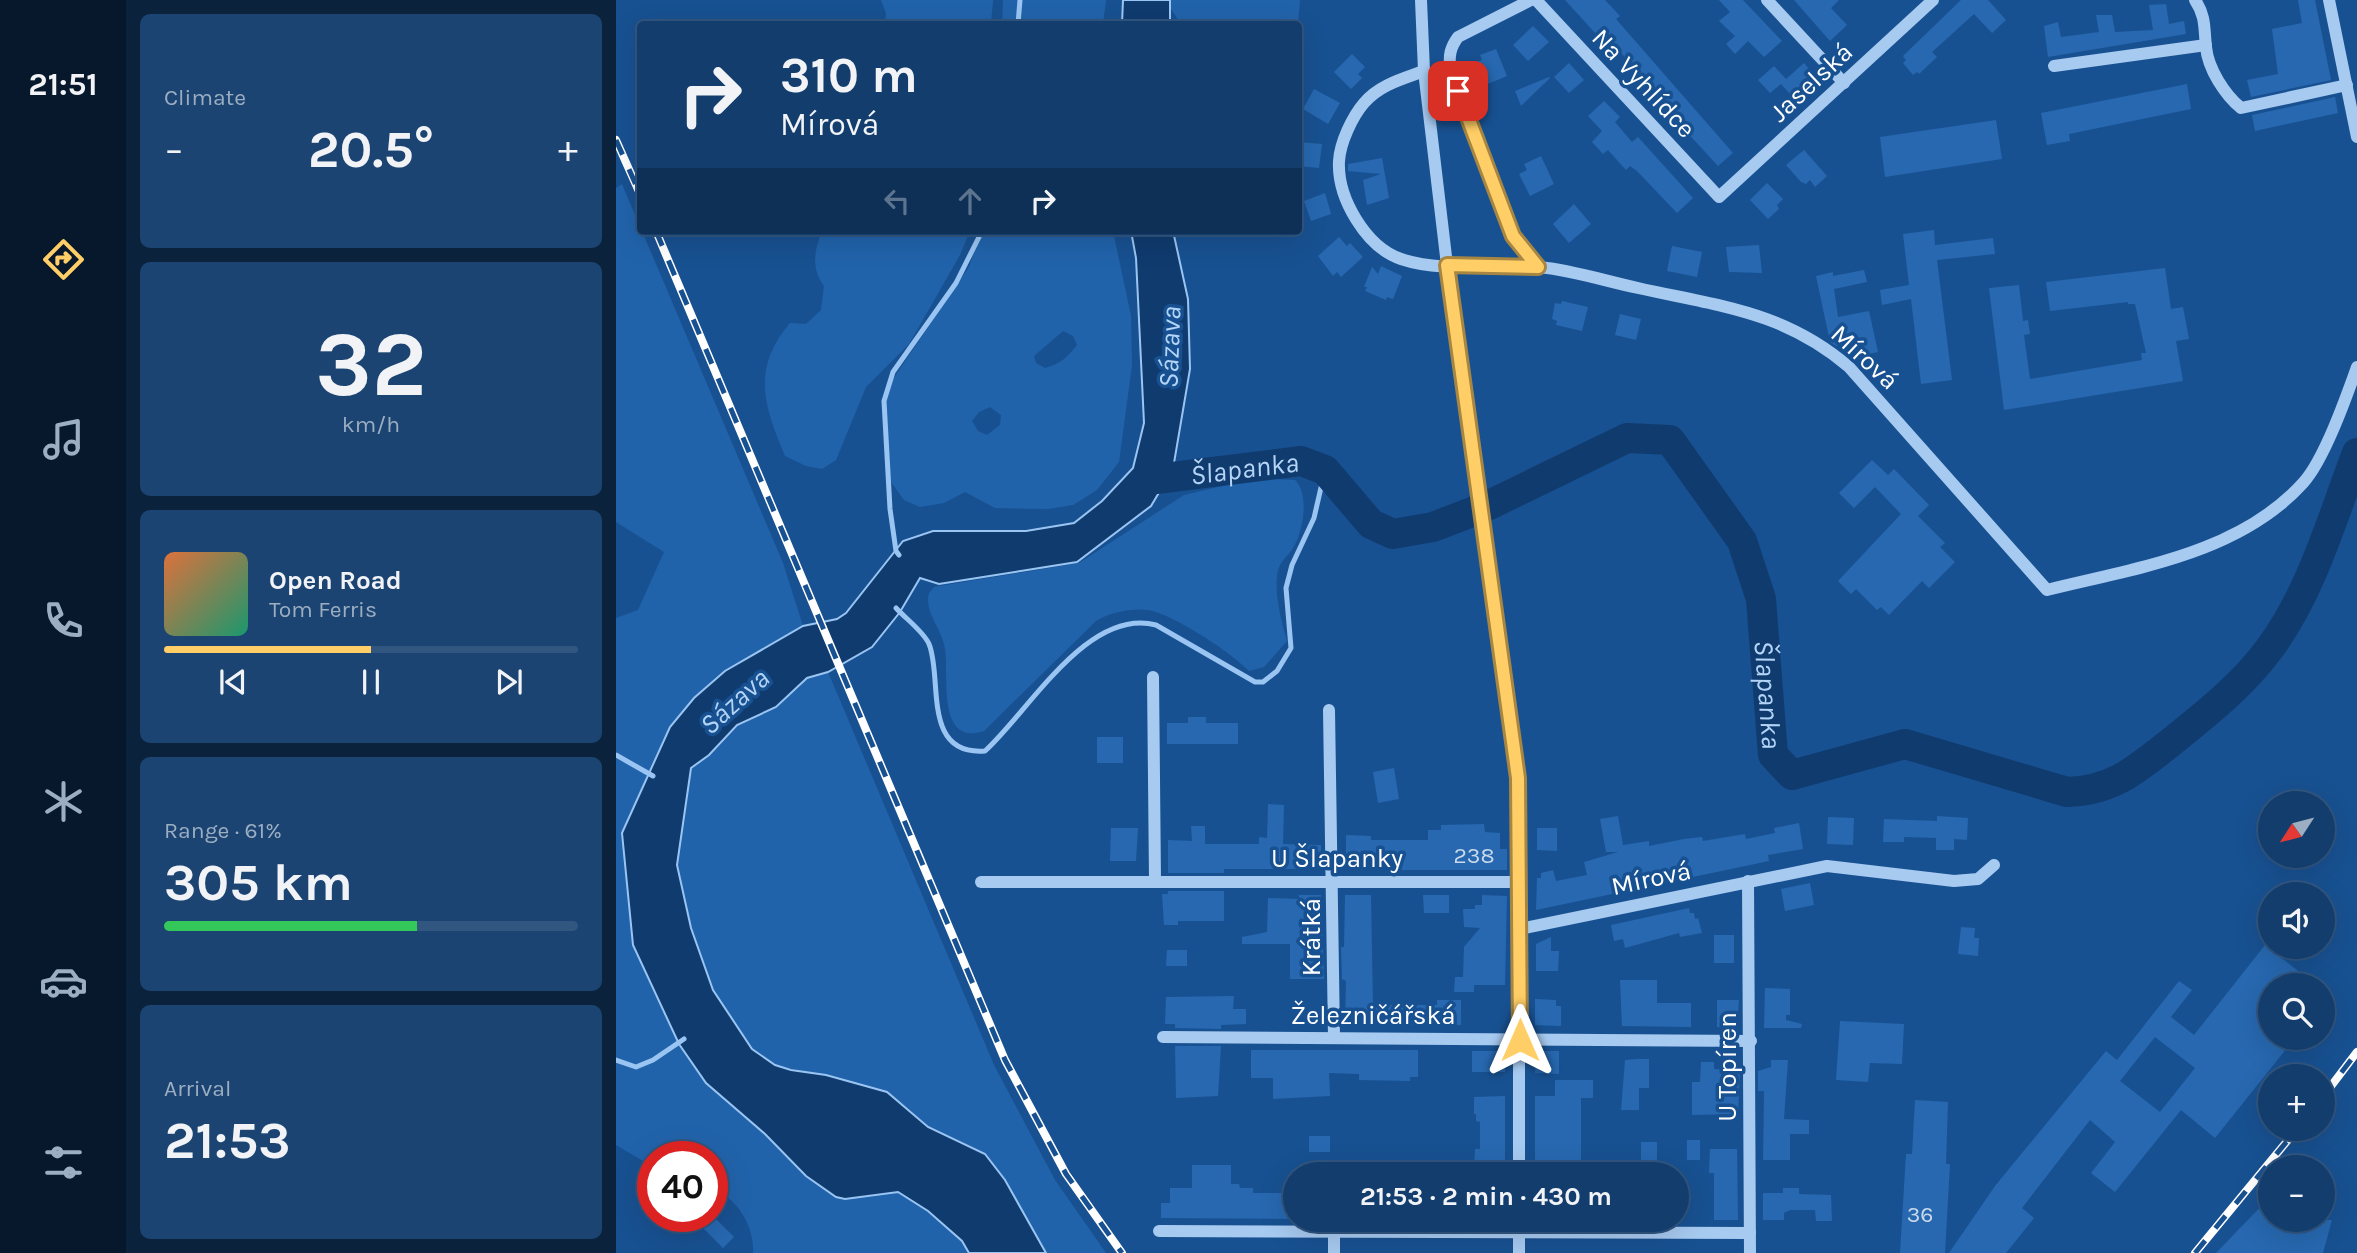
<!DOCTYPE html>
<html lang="en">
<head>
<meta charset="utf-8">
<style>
	body { margin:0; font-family:Karla,sans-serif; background:#1b4472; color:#f1f3f6; height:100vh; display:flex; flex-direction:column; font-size:26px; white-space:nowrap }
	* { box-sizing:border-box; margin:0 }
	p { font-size:23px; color:#9caec2 }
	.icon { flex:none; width:38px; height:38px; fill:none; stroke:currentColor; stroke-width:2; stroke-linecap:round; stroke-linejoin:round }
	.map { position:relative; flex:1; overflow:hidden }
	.sheet { display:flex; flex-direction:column; gap:14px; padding:14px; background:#0a223c; width:490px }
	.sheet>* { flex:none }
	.top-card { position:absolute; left:21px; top:21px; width:665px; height:214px; border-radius:7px; box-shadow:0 7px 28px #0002,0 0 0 2px #315680; background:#123d6d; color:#f1f3f6; overflow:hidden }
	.needle { width:46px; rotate:234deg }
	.fabs { position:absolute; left:1642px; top:791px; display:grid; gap:14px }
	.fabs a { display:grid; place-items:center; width:77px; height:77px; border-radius:50%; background:#123d6d; box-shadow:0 7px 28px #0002,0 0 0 2px #315680; font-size:35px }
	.speed { position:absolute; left:21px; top:1141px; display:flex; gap:14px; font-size:35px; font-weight:700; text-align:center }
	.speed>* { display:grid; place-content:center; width:91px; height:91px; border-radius:50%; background:#123d6d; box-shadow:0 7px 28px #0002,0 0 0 2px #315680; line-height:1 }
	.speed .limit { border:10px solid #d22; background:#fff; color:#111 }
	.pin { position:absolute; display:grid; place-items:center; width:60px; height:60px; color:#fff; margin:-30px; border-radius:14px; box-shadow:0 4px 10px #0006 }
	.me { position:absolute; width:77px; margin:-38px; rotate:0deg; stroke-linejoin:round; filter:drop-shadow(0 0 5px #0008) }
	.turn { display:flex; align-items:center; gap:24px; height:147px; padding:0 28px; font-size:32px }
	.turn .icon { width:91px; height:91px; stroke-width:2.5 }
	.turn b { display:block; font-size:49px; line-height:60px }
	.lanes { display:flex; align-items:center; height:66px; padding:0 28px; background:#0003; justify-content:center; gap:35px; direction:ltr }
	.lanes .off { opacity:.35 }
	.big { font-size:52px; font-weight:700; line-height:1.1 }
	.sheet .tile { flex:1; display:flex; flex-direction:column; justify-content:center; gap:10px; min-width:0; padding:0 24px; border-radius:10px; background:#1b4472 }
	.sheet .dial { align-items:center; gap:0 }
	.dial b { font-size:91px; line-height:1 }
	.song { display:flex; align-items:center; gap:21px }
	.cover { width:84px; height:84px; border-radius:10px; background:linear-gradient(135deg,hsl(20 70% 55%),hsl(160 70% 35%)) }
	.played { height:7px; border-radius:4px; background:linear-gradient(90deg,#ffce66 50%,#315680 50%) }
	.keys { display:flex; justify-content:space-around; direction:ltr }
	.heat { display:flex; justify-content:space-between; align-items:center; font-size:38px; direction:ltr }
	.charge { height:10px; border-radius:5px; background:linear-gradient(90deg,#34c759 61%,#315680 0) }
	.trip { position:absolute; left:667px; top:1162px; width:406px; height:70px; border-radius:35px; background:#123d6d; box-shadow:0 7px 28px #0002,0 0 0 2px #315680; font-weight:700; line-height:70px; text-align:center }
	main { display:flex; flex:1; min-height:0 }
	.menu { display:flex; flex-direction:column; width:126px; justify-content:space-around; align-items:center; background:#07182c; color:#9caec2 }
	.menu .icon { width:49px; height:49px }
	.menu .selected { color:#ffce66 }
	.menu b { font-size:32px; color:#f1f3f6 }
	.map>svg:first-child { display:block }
	.green { fill:#2163ab; fill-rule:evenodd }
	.water { fill:#103b6f; stroke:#9ac5f2; stroke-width:2 }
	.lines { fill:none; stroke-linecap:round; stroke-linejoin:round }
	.stream { stroke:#9ac5f2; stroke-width:5 }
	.river { stroke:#103b6f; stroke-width:30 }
	.building { fill:#2768b0; fill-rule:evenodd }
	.minor { stroke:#a7caf0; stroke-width:12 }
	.rail-casing { stroke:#fff; stroke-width:8 }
	.rail { stroke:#185191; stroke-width:5; stroke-dasharray:16; stroke-linecap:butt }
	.route-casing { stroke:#a68642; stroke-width:18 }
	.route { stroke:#ffce66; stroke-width:12 }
	.labels { text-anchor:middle; stroke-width:7; stroke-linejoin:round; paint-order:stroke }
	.number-label { font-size:23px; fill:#c9d9eb }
	.street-label { font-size:26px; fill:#fff; stroke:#185191 }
	.water-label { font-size:28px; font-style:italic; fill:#b3d4f6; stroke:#185191 }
</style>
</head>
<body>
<main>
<nav class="menu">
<b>21:51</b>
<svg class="icon selected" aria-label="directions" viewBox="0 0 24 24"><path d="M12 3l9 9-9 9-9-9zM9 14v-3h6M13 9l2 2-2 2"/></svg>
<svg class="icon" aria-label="music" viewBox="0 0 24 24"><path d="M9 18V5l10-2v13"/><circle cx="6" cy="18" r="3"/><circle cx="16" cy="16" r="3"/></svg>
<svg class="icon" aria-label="phone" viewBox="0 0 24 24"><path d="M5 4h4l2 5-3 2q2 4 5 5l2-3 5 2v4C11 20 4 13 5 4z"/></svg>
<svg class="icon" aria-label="climate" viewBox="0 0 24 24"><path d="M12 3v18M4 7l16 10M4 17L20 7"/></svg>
<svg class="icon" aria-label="car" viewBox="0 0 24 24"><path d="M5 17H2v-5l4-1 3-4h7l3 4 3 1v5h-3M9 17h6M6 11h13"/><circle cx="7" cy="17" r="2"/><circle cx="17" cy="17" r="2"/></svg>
<svg class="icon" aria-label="filters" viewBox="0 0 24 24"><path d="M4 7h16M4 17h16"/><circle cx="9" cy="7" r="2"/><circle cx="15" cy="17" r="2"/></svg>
</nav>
<section class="sheet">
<div class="tile"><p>Climate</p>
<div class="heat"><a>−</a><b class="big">20.5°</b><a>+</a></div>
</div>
<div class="tile dial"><b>32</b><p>km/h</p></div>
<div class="tile">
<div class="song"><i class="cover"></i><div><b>Open Road</b><p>Tom Ferris</p></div></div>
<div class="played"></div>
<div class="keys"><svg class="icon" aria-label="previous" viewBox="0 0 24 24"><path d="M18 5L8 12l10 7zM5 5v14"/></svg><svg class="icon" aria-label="pause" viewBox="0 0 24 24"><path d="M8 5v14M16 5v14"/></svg><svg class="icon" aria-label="next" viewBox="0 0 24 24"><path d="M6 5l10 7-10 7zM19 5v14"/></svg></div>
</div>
<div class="tile"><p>Range · 61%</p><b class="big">305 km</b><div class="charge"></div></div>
<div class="tile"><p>Arrival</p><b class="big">21:53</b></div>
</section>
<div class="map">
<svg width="1741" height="1253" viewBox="0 0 1741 1253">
	<rect width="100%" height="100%" fill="#185191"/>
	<g class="green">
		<path d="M265,0H377L375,24H269L270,13Z"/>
		<path d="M387,0H490L487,24H386Z"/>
		<path d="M554,0H684L682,24H565L555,9Z"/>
		<path d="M6,184L167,563L187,626C133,654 94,681 54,727L63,1044L90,1083L149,1134L190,1176L260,1194L282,1192L312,1211L346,1241L353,1253H137C139,1227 121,1197 96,1189V1157H37V1167L0,1145V618L22,610L48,552L0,522V188Z"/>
		<path d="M206,231H354L344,255L293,344L250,387L220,460L206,469L190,466L169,456C148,406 135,369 174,323L190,324L205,310L208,286C195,268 198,251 206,231Z"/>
		<path d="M365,231H497L515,316L516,365L503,462L481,490L457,505L432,509L379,508L349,492L328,503L304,507L288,500L275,482L268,414L273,385L353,267ZM447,331L457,336L461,345C452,357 444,364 429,368L420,363L418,356ZM374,407L385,415L384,425L371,435L362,431L356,421L363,412Z"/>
		<path d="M640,478L679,480C694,495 687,532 677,548C670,559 663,561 661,576C659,596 665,621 671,641L648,667L633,671C616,653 557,614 532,610C515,608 495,612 480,621L368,731C318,747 335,670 328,644C324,627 308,611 313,593L318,587L463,563L568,495Z"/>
		<path d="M212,672L378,1065L439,1180L490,1253H430L389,1180L369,1154L312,1127L293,1109L233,1081L159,1065L136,1049L97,990L75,928L61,864L75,769L93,755L121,725L141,717L180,690L191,678Z"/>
	</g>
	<g class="water">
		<path d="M507,0H554V24H506Z"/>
		<path d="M515,231H557L572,299L574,369L557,469L535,506L461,562L323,584L304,578L284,612L256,647L212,672L191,678L160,707L121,725L93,755L75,768L61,865L75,928L97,990L136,1049L159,1065L175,1070L210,1075L271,1092L312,1127L369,1154L389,1180L430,1253H353L346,1241L312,1211L282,1192L229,1199L220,1197L190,1176L149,1134L90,1083L63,1044L17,945L6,833L54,727L78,698L109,671L187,626L221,619L230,613L287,541L317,531H410L458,523L486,501L517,468L528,423L520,258Z"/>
	</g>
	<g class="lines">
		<g class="stream">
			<path d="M402,24L404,0"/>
			<path d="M283,555L280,551L274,509L268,401L277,372L340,283L366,231"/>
			<path d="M280,608C289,618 308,632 313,644C327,677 305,756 369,751C413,711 472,607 540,625L639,682H647L661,671L675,648L670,588L676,565L698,518L709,470"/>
			<path d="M0,755L37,776"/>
			<path d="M0,1060L20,1067L37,1060L68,1039"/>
		</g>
		<path class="river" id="s1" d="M540,479L685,461L709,470L755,524L777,534L817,527L869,507L1011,438L1054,440L1126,541L1145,599L1157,755L1176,775L1289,744L1451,792C1496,791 1520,770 1554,743C1590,714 1627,685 1654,648C1696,591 1716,518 1741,453"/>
	</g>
	<g class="building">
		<path d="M949,0H989L1004,16L1000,19L1117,153L1102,166L1021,78L1024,75L1005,53L1001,57Z"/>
		<path d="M1103,0H1127L1166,41L1148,57L1132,41L1119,54L1110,44L1119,36L1103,21L1114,12Z"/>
		<path d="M1178,0H1223L1215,8L1231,25L1214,41Z"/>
		<path d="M1345,0H1372L1390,20L1376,33L1358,14L1316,52L1321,57L1303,74L1301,72L1297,75L1287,63L1290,60L1287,56Z"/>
		<path d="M1682,0H1699L1715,80L1635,97L1631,80L1662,74L1656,29L1686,23Z"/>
		<path d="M1550,4L1553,24L1568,21L1570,34L1432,57L1428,26L1442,22L1445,37L1483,32L1480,15H1496L1499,32L1537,30L1533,5Z"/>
		<path d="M917,26L933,42L912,61L897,45Z"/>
		<path d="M880,49L891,76L867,86L858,63L866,60L864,55Z"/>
		<path d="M736,54L749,67L742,74L746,78L735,89L718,72Z"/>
		<path d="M953,63L968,80L953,93L938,77Z"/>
		<path d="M1188,63L1202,80L1195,87L1197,90L1182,103L1165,84L1154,93L1142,80L1158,66L1170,79Z"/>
		<path d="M933,77L934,78L905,106L899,91Z"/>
		<path d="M1571,84L1575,109L1453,134L1454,141L1431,145L1425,113Z"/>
		<path d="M698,89L724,103L712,124L687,109Z"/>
		<path d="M1719,97L1722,113L1639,131L1636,115Z"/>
		<path d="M988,101L1004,117L999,122L1016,142L1022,137L1077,198L1061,213L1021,171L1014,166L1010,170L992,150L987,154L976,142L986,131L972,116Z"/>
		<path d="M1380,120L1386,159L1269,177L1264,137Z"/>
		<path d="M682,142L706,144L703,168L682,166Z"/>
		<path d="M1188,150L1211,176L1199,187L1194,180L1190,184L1185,182L1170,165Z"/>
		<path d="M925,156L938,184L914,196L903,174L911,170L908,164Z"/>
		<path d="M766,158L773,198L751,205L747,180L765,174L732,171V164Z"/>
		<path d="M1151,183L1167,199L1161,205L1163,209L1152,219L1134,200Z"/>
		<path d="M709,193L715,214L695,221L688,201Z"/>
		<path d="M958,204L975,224L953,243L937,224Z"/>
		<path d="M1318,230L1319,245L1377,238L1379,254L1321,260L1336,380L1305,384L1295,299L1266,305L1264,290L1293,285L1287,234Z"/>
		<path d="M723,237L731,246L734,243L747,257L725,277L721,272L717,276L702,256Z"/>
		<path d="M1143,245L1146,273L1113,272L1110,247Z"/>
		<path d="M1056,246L1086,252L1081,277L1051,271Z"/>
		<path d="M765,266L786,276L777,299L771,297L770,300L749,291L751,287H748L756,267L762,274Z"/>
		<path d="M1549,268L1555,309L1567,307L1573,339L1560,341L1567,381L1388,410L1373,288L1403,285L1407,321L1412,320L1414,334L1408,335L1414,379L1526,360L1525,353H1530L1519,304H1512V302L1434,311L1430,282Z"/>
		<path d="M1248,270L1251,282L1218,289L1222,317L1253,311L1262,352L1239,357L1236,344L1227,346L1225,336V345L1220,346L1214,342L1200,276L1217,272V276Z"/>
		<path d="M946,301L972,307L966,331L940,325L941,321L936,319L939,303L945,304Z"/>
		<path d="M1004,314L1025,319L1020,340L999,335Z"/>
		<path d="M1256,460L1272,475L1278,469L1313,505L1302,516L1329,543L1324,547L1339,562L1313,588L1306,581L1273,615L1265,607L1261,610L1240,589L1235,594L1222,581L1285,514L1259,487L1238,508L1223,493Z"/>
		<path d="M572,717H590V723H622V744H551V723H572Z"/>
		<rect x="481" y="737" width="26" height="26"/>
		<path d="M778,768L783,799L762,803L757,772Z"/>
		<path d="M652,804L668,805L667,844L705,845V869H608V873H552V840L576,841L575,826H589V844H643V837L651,838Z"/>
		<path d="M1002,816L1007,845L1033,841V846L1068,839L1086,837L1087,841L1129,834L1130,839L1159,833L1158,828L1183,823L1187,849L1152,855L1153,861L920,910L921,878H925V873L937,870L940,881L971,875L968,862L1002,852H990L984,819Z"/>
		<path d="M1321,816L1352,818L1351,840L1338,839V850H1320V838L1288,837V842H1267L1268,819L1321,821Z"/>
		<path d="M1212,817L1238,818L1237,845L1211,844Z"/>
		<path d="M868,824L869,832L884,833V849H891V870H778V860L730,861V835L755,836V840H812V830H825V825Z"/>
		<path d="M495,828H522L520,861H494Z"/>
		<path d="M921,828H941V851L921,850Z"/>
		<path d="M1194,883L1198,905L1169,911L1165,889Z"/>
		<path d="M552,891H608V921H562V925H548L546,894H552Z"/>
		<path d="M683,895H705L708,979H674V944H626V937L651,932L652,898L683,899Z"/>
		<path d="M729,895H755L757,1005H821V1000H845V1025L729,1024L730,981L726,979L725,947H728Z"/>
		<path d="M807,895H833V913H808Z"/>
		<path d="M866,895L891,896L889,985H858V992H838L839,977H847L848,947L864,928L848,927L847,909H859V905H866Z"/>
		<path d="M1073,908L1074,913H1078L1079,919L1082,918L1086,933L1064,937L1063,933L1009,948L1007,939L998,941L995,925Z"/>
		<path d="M1345,927L1359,928L1358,938H1363L1362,956L1342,954Z"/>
		<rect x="1098" y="935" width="20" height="28"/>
		<path d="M935,937V951H943L942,971H920V944Z"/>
		<path d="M1649,945L1700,985H1654V1038H1679L1599,1138L1565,1110L1499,1192L1475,1173L1499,1142L1474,1120L1406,1208L1418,1218L1390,1253H1333L1379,1186L1490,1051L1501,1060L1563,981L1576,990L1555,1017L1578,1035ZM1539,1037L1579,1068L1544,1112L1504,1081Z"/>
		<path d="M551,950H571V966H550Z"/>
		<path d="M1004,980H1041V1003H1075V1027L1006,1026Z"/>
		<path d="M1149,988L1174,989V1015H1170V1020L1186,1024L1185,1028H1148Z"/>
		<path d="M618,996L617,1009H630V1024L605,1025V1029L559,1028V1024H549L550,997Z"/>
		<path d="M919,999L940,1000V1006H945V1026L919,1025Z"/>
		<path d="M1101,1000H1123L1121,1027H1101Z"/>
		<path d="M1224,1021L1288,1024L1286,1064L1254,1063L1252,1082L1220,1080Z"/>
		<path d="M559,1046H605L602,1096L560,1098Z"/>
		<path d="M635,1050H802V1077H794V1081L743,1080V1074L713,1073L714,1096L657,1099V1078H635Z"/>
		<rect x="856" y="1051" width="33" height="21"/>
		<path d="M924,1051H943V1074L919,1073L920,1056Z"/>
		<path d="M1021,1059H1033V1088H1023V1110H1005L1009,1060Z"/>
		<path d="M1155,1060H1172L1168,1119L1193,1120V1134H1174V1160H1147L1148,1091H1142V1071L1155,1067Z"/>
		<path d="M1085,1062H1098V1069L1124,1070L1122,1114L1076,1115V1082H1084Z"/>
		<path d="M939,1080H977V1098H965V1174H919V1096H939Z"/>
		<path d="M889,1096V1170H858L859,1149H864V1122L860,1121V1114H858V1097Z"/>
		<path d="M1299,1100L1332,1102L1330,1164H1334L1329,1253H1284L1290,1154H1296Z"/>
		<rect x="693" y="1136" width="21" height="16"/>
		<rect x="1071" y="1140" width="13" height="20"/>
		<rect x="1025" y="1142" width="16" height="32"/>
		<path d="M1094,1149H1121L1122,1220H1098V1173H1093Z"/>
		<path d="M576,1165H615V1184H623L624,1188H637V1193H676L679,1195V1219L545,1218V1203H554V1188H576Z"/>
		<path d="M1167,1188H1183V1194L1215,1195L1216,1221H1200L1199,1210H1174L1168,1213V1220H1147V1193H1167Z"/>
		<path d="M1654,1197V1220H1716L1707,1253H1600Z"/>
		<path d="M75,1216H97L118,1237L107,1248Z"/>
	</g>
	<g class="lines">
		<g class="minor">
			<path d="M805,0L808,71L831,265L903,778V1174"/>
			<path d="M915,0L842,37C834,48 833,55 834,68L897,236L922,267"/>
			<path d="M920,0L1103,197L1317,0"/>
			<path d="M1151,0L1228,83"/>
			<path d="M1579,0C1590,16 1588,29 1590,47C1592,69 1609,95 1625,108L1731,85"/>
			<path d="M1713,0L1741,137"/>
			<path d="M1438,66L1590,45"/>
			<path d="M808,71C786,79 763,85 748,103C736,117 724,143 723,161C721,198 750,247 785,259C830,274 878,262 923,267C956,270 989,281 1022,288C1102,306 1168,311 1233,367L1431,590C1519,568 1623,554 1687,483C1708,460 1730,398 1741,367"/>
			<path d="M537,677L539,880"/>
			<path d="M713,710L718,1037"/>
			<path d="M1132,881L1134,1253"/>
			<path d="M365,882H904"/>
			<path d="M904,929L1211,866L1338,881L1362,879L1378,865"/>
			<path d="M547,1037L1135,1041"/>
			<path d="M543,1231L1134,1233"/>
			<path d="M718,1253V1233"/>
			<path d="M903,1253V1220"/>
		</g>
		<g class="rail-casing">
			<g id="rail">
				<path d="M0,140L24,194"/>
				<path d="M40,231L389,1060L450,1174L506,1253"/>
				<path d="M1706,1098L1741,1052"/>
				<path d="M1579,1253L1681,1129"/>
			</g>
		</g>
		<use href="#rail" class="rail"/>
	</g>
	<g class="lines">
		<g class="route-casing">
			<path id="route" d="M842,91L897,236L922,267L831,265L902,778L904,1040"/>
		</g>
		<use href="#route" class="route"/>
	</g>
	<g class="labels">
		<g class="number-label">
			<text x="858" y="863">238</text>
			<text x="1304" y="1222">36</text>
		</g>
		<g class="street-label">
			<text transform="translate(1195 82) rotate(-43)" y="9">Jaselská</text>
			<text transform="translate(1028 83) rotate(47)" y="9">Na Vyhlídce</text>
			<text transform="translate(1249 357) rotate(43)" y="9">Mírová</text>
			<text x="721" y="867">U Šlapanky</text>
			<text transform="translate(1035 878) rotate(-12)" y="9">Mírová</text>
			<text transform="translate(695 937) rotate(-90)" y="9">Krátká</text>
			<text x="757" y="1024">Železničářská</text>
			<text transform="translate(1111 1067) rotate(-90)" y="9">U Topíren</text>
		</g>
		<g class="water-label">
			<text transform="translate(553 347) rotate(-88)" y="10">Sázava</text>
			<text dy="10" stroke="none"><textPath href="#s1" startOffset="89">Šlapanka</textPath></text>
			<text dy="10" stroke="none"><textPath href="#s1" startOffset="845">Šlapanka</textPath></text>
			<text transform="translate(118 701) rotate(-42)" y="10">Sázava</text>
		</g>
	</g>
</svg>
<div class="fabs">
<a><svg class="needle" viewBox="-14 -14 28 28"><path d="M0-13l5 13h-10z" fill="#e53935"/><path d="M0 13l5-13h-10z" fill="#9caec2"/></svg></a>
<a><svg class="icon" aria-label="sound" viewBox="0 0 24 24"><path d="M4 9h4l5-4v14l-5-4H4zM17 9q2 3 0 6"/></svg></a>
<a><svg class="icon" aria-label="search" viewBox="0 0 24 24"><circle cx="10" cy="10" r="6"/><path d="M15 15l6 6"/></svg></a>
<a>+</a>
<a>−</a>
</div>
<div class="speed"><div class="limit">40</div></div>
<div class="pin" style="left:842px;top:91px;background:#d93025"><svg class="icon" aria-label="arrive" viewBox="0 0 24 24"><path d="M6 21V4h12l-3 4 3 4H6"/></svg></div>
<svg class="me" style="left:904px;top:1040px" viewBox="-20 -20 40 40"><path d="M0-17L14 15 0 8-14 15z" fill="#ffce66" stroke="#fff" stroke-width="4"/></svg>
<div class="trip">21:53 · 2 min · 430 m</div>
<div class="top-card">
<div class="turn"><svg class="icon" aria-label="right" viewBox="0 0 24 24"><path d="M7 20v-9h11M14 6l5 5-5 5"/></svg><div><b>310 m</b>Mírová</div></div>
<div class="lanes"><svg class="icon off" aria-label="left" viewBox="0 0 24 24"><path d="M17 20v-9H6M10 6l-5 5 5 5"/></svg><svg class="icon off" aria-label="ahead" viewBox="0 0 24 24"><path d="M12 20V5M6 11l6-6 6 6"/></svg><svg class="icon" aria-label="right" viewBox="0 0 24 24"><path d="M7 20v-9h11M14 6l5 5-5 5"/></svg></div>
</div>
</div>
</main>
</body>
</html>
